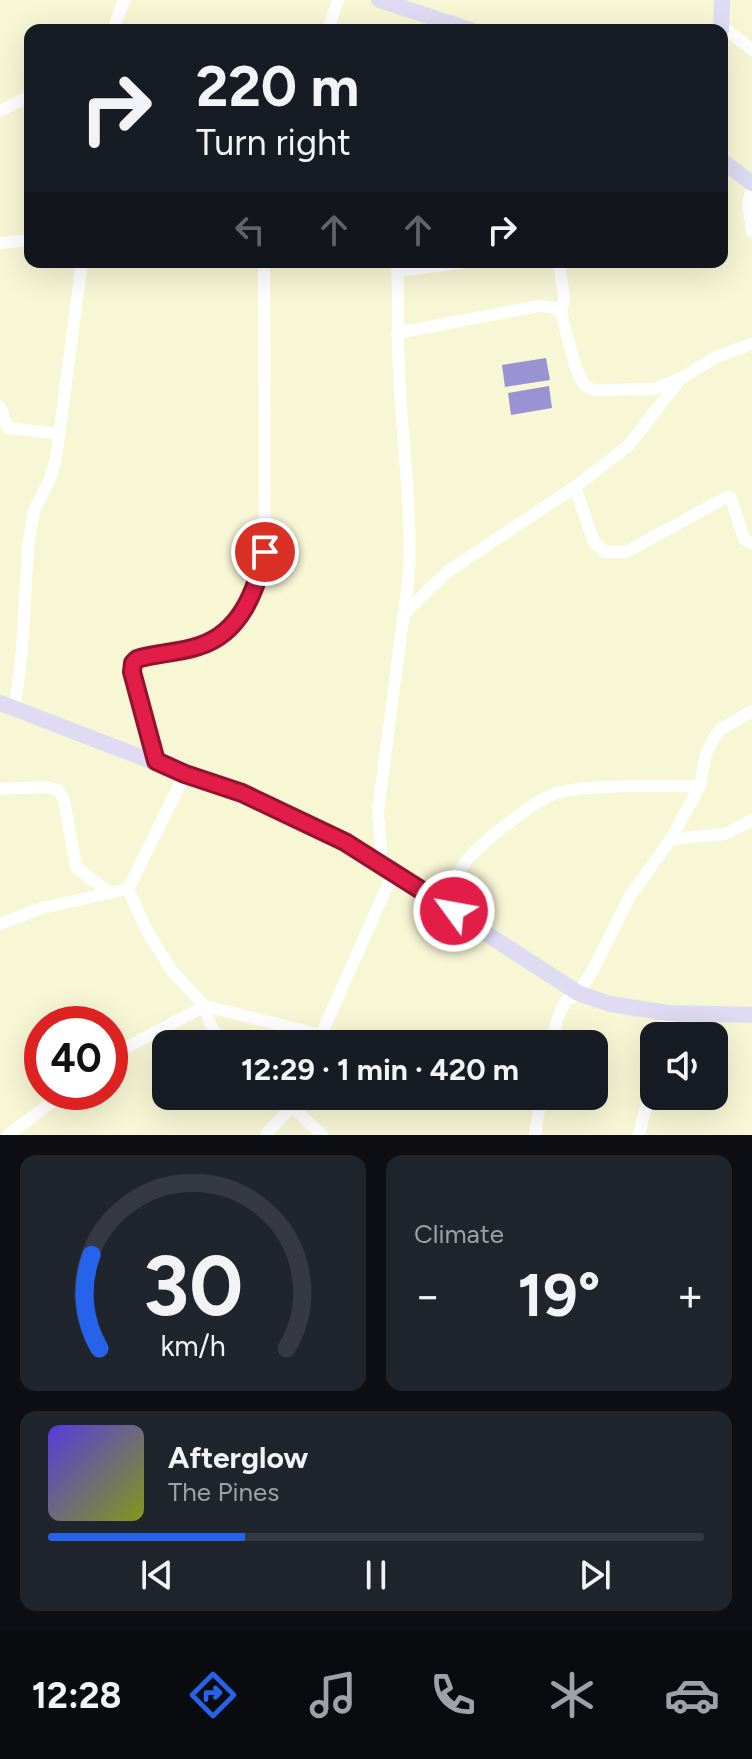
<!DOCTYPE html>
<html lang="en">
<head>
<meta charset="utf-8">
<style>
	body { margin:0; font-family:Figtree,sans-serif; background:#20242c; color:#f1f3f6; height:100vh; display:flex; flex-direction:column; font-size:30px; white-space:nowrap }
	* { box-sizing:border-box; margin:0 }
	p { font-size:26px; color:#9ea1a6 }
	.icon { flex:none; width:44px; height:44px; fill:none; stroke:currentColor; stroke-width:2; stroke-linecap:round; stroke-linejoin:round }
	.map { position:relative; height:1135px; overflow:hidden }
	.sheet { display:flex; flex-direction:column; gap:20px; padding:20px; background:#0d0f14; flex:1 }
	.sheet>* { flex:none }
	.guide { position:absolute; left:24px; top:24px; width:704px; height:244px; border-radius:16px; box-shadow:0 8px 32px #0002; background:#171b24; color:#f1f3f6; overflow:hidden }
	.controls { position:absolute; left:640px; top:1022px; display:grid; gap:16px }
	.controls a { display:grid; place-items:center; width:88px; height:88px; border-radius:16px; background:#171b24; box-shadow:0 8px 32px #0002; font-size:40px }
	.speed { position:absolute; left:24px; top:1006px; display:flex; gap:16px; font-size:40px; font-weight:700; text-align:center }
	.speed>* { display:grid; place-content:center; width:104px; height:104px; border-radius:50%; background:#171b24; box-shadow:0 8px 32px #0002; line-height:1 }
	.speed .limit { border:12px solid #d22; background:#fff; color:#111 }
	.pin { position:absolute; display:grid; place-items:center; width:68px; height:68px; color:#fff; margin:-34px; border:4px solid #fff; border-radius:50%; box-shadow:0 2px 8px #0007 }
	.me { position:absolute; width:88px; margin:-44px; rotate:302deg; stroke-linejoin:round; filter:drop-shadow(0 0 6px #0008) }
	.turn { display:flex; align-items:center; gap:28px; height:168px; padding:0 40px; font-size:36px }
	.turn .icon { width:104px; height:104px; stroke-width:2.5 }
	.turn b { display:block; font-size:56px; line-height:68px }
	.lanes { display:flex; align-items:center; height:76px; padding:0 40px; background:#0003; justify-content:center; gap:40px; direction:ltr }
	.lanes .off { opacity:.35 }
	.big { font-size:60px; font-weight:700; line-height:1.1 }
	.sheet .widget { flex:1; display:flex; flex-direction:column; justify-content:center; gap:12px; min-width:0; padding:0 28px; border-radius:16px; background:#20242c }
	.sheet .dial { align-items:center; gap:0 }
	.dial svg { height:208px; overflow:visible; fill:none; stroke:#363941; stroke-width:7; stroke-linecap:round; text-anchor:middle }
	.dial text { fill:#f1f3f6; stroke:none }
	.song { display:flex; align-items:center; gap:24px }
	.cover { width:96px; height:96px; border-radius:12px; background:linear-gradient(135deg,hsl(250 70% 55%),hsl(70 70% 35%)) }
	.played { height:8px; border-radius:4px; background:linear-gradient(90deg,#2563eb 30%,#363941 30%) }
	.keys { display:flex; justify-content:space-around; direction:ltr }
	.heat { display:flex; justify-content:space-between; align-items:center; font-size:44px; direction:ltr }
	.sheet .tiles { flex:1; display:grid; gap:20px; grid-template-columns:1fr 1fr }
	.widget:last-child { grid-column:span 2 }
	.trip { position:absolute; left:152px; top:1030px; width:456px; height:80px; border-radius:16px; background:#171b24; box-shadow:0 8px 32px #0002; font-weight:700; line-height:80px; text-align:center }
	.dock { display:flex; height:128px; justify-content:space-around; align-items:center; background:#090b0e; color:#9ea1a6 }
	.dock .icon { width:56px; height:56px }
	.dock .active { color:#2563eb }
	.dock b { font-size:36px; color:#f1f3f6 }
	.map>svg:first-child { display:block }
	.water { fill:#9993d3 }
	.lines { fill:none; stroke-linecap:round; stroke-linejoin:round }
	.street { stroke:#fff; stroke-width:12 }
	.secondary { stroke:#dedbf2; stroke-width:16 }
	.route-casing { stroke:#92132f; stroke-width:20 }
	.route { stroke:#e11d48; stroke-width:14 }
</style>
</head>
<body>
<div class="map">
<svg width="752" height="1135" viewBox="0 0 752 1135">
	<rect width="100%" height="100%" fill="#f7f6d5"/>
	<g class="water">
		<path d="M546,358L550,380L505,387L502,365Z"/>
		<path d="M549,386L552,408L511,415L508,393Z"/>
	</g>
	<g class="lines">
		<g class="street">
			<path d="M722,26L752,50"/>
			<path d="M113,30L124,0"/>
			<path d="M328,30L338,0"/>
			<path d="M0,111L30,96"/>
			<path d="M752,186L748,205L752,231"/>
			<path d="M0,243L30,240"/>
			<path d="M559,262L564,297L561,313L576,368L584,385L594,390L654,389L681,378L718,356L752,344"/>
			<path d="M397,271L467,262"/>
			<path d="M397,333L539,306L552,307L561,313"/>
			<path d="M0,407L8,428L60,434"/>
			<path d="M575,487L594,542L605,552H626L727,497L731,498L744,539L752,544"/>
			<path d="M403,615L447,572L575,487L628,446L681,378"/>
			<path d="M15,708L22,650L28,547L34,511L50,479L56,458L82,262"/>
			<path d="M156,761L132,672L133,663L137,659C157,653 179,653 199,646C241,633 256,590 265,552L264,262"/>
			<path d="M185,774L128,889L147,931L172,971L205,1006L321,1035"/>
			<path d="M0,789L46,787L58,790L64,800L76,867L108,892"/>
			<path d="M671,839L725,834L752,820"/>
			<path d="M382,865L378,811L409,574C412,506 402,440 399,372C397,336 399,299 397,262"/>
			<path d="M454,911C456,898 456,881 461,869C470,850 537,798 557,793C596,783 658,787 700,786"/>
			<path d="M0,924L42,908L128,889"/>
			<path d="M666,1036L668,1013"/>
			<path d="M317,1044L393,873"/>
			<path d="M551,1044L558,1017L565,1002L578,993L593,970L630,896L671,839L685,813L700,786L706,753L714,738L721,729L752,711"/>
			<path d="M110,1056L205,1006C208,1022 213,1032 225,1044"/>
			<path d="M281,1096L322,1135"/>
			<path d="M8,1135L65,1092"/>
			<path d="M266,1135C276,1121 291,1112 296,1096"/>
			<path d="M535,1135L541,1096"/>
			<path d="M639,1135L645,1110L654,1093"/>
		</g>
		<g class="secondary">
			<path d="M379,0L471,30"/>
			<path d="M721,30L722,0"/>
			<path d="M722,161L752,183"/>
			<path d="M0,703L185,774L242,793L345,842L578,993L610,1004L668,1013L752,1015"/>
		</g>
	</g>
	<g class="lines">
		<g class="route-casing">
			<path id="route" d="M265,552C256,590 241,633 199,646C179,653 157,653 137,659L133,663L132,672L156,761L185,774L242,793L345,842L454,911"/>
		</g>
		<use href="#route" class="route"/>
	</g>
</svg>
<div class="controls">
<a><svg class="icon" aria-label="sound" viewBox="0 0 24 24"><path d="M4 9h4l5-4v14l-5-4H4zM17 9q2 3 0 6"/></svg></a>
</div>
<div class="speed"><div class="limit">40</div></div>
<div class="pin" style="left:265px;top:552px;background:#d93025"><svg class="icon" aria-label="arrive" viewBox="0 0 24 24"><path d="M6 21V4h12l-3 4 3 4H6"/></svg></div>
<svg class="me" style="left:454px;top:911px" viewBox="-20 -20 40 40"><circle r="17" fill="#e11d48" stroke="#fff" stroke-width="3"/><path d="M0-11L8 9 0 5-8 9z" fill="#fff"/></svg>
<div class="trip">12:29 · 1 min · 420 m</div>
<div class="guide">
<div class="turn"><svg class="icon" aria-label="right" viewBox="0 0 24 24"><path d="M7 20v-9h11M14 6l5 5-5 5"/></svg><div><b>220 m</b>Turn right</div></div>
<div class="lanes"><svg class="icon off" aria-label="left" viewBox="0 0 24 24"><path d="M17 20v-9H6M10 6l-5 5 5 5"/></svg><svg class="icon off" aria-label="ahead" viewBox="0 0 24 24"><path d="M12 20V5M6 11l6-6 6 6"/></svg><svg class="icon off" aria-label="ahead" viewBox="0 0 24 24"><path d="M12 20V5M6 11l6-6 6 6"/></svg><svg class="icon" aria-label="right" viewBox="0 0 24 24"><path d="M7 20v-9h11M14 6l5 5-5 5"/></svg></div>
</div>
</div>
<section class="sheet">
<div class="tiles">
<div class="widget dial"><svg viewBox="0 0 100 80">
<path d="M14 69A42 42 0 1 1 86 69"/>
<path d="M14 69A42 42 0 0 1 11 33" stroke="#2563eb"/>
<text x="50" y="56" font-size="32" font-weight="700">30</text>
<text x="50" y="72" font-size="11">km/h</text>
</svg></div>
<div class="widget"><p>Climate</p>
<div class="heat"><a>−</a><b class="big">19°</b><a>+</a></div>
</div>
<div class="widget">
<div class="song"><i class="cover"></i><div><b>Afterglow</b><p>The Pines</p></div></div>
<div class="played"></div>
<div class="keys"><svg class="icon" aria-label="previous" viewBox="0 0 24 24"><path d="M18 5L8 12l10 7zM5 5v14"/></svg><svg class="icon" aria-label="pause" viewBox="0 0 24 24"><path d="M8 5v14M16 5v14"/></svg><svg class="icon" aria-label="next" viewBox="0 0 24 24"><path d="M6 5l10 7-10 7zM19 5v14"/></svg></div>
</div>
</div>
</section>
<nav class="dock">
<b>12:28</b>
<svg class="icon active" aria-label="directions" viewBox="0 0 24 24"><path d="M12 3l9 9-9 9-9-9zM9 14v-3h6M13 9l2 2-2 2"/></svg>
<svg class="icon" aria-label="music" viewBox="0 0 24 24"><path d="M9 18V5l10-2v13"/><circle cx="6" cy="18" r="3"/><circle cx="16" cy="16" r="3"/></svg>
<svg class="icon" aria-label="phone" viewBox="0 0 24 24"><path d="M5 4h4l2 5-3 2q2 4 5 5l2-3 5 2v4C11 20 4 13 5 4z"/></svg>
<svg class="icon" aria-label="climate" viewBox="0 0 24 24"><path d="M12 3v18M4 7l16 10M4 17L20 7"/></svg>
<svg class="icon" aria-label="car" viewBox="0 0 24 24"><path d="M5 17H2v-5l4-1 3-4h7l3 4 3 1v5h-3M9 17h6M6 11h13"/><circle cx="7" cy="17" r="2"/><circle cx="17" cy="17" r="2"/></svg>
</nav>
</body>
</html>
